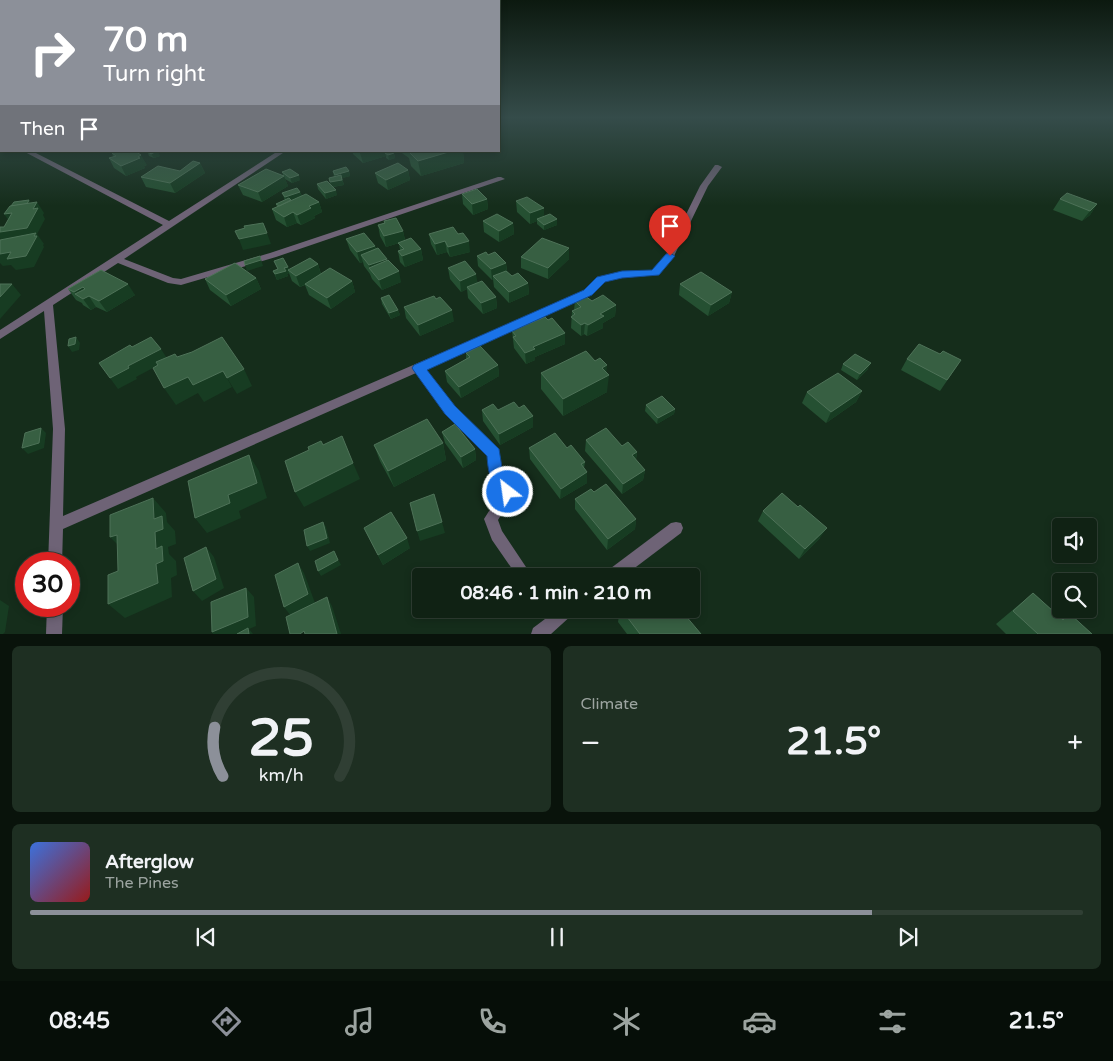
<!DOCTYPE html>
<html lang="en">
<head>
<meta charset="utf-8">
<style>
	body { margin:0; font-family:"Varela Round",sans-serif; background:#1e2f22; color:#f1f3f6; height:100vh; display:flex; flex-direction:column; font-size:19px; white-space:nowrap }
	* { box-sizing:border-box; margin:0 }
	p { font-size:16px; color:#9ca4a0 }
	.icon { flex:none; width:28px; height:28px; fill:none; stroke:currentColor; stroke-width:2; stroke-linecap:round; stroke-linejoin:round }
	.map { position:relative; height:634px; overflow:hidden }
	.drawer { display:flex; flex-direction:column; gap:12px; padding:12px; background:#09130b; flex:1 }
	.drawer>* { flex:none }
	.top-card { position:absolute; left:0px; top:0px; width:500px; height:152px; box-shadow:0 2px 8px #0003,0 0 0 1px #303f34; background:#8c9099; color:#fff; overflow:hidden }
	.controls { position:absolute; left:1052px; top:518px; display:grid; gap:10px }
	.controls a { display:grid; place-items:center; width:45px; height:45px; border-radius:5px; background:#102214; box-shadow:0 2px 8px #0003,0 0 0 1px #303f34; font-size:25px }
	.speed { position:absolute; left:15px; top:552px; display:flex; gap:10px; font-size:25px; font-weight:700; text-align:center }
	.speed>* { display:grid; place-content:center; width:65px; height:65px; border-radius:50%; background:#102214; box-shadow:0 2px 8px #0003,0 0 0 1px #303f34; line-height:1 }
	.speed .limit { border:8px solid #d22; background:#fff; color:#111 }
	.pin { position:absolute; display:grid; place-items:center; width:42px; height:42px; color:#fff; margin:-51px -21px; border-radius:50% 50% 50% 0; rotate:-45deg; box-shadow:0 0 5px #0007 }
	.pin .icon { rotate:45deg }
	.me { position:absolute; width:55px; margin:-28px; rotate:330deg; stroke-linejoin:round; filter:drop-shadow(0 0 4px #0008) }
	.turn { display:flex; align-items:center; gap:18px; height:105px; padding:0 20px; font-size:22px }
	.turn .icon { width:65px; height:65px; stroke-width:2.5 }
	.turn b { display:block; font-size:35px; line-height:42px }
	.then { display:flex; align-items:center; height:48px; padding:0 20px; background:#0003; gap:10px; font-size:19px }
	.big { font-size:38px; font-weight:800; line-height:1.1 }
	.drawer .tile { flex:1; display:flex; flex-direction:column; justify-content:center; gap:8px; min-width:0; padding:0 18px; border-radius:8px; background:#1e2f22 }
	.drawer .dial { align-items:center; gap:0 }
	.dial svg { height:130px; overflow:visible; fill:none; stroke:#303f34; stroke-width:7; stroke-linecap:round; text-anchor:middle }
	.dial text { fill:#f1f3f6; stroke:none }
	.song { display:flex; align-items:center; gap:15px }
	.cover { width:60px; height:60px; border-radius:8px; background:linear-gradient(135deg,hsl(220 70% 55%),hsl(0 70% 35%)) }
	.played { height:5px; border-radius:2px; background:linear-gradient(90deg,#8c9099 80%,#303f34 80%) }
	.keys { display:flex; justify-content:space-around; direction:ltr }
	.heat { display:flex; justify-content:space-between; align-items:center; font-size:28px; direction:ltr }
	.drawer .tiles { flex:1; display:grid; gap:12px; grid-template-columns:1fr 1fr }
	.tile:last-child { grid-column:span 2 }
	.trip { position:absolute; left:412px; top:568px; width:288px; height:50px; border-radius:5px; background:#102214; box-shadow:0 2px 8px #0003,0 0 0 1px #303f34; font-weight:800; line-height:50px; text-align:center }
	.dock { display:flex; height:80px; justify-content:space-around; align-items:center; background:#060e08; color:#9ca4a0 }
	.dock .icon { width:35px; height:35px }
	.dock .current { color:#8c9099 }
	.dock b { font-size:22px; color:#f1f3f6 }
	.map>svg:first-child { display:block }
	.lines { fill:none; stroke-linecap:round; stroke-linejoin:round }
	.street { fill:#6e6376; fill-rule:evenodd }
	.wall { fill:#255032 }
	.shaded-wall { fill:#173c22 }
	.building { fill:#375f42; stroke:#4e7258 }
	.route { fill:#1a73e8; stroke:#114b97 }
</style>
</head>
<body>
<div class="map">
<svg width="1113" height="634" viewBox="0 0 1113 634">
	<rect width="100%" height="100%" fill="#152d1b"/>
	<g class="lines">
		<g class="street">
			<rect x="0" y="135" width="1" height="4"/>
			<path d="M23,151H32L169,221L278,151H286L124,259L173,278L181,279L270,253L498,177H501L505,179L276,257L181,285L168,283L118,263L53,305L65,429L63,516L585,291L598,278L622,272L652,270L666,255L700,186L715,165H718L722,167L708,186L674,256L658,275L622,278L604,282L591,295L426,369L454,407L498,449L502,474L515,492L498,520L502,531L532,576H517L492,540L484,519L501,492L490,476L488,455L446,413L416,373L63,529L62,564H48L53,429L44,311L0,339V330L163,225Z"/>
			<path d="M676,522L681,523L683,528L681,533L624,576H605L607,571L671,523Z"/>
			<path d="M47,606H63L62,634H46Z"/>
			<path d="M540,609H576L573,614L551,634H531L533,628L545,619Z"/>
		</g>
	</g>
	<g class="wall">
		<path d="M147,151L160,156L154,158L149,156Z"/>
		<path d="M219,151H233L230,153Z"/>
		<path d="M352,151H386L387,152L394,153L395,158L389,160L386,158V156L363,163L353,154Z"/>
		<path d="M399,151H463L464,163L421,176L411,166L409,158Z"/>
		<path d="M112,153L147,165L144,166L145,168L126,176L114,168L109,158L113,157Z"/>
		<path d="M200,163L205,173L175,193L146,187L141,177L180,171Z"/>
		<path d="M408,170L410,180L388,190L378,183L375,173Z"/>
		<path d="M333,171H349L350,176L342,178L344,185L333,187L337,195L326,199L318,189L317,184H330L334,177Z"/>
		<path d="M282,172L300,180L292,183L285,179L288,186L262,202L243,195L238,185L283,175Z"/>
		<path d="M300,192L302,196L319,202L322,212L314,216L315,218L301,225L297,223L287,227L276,220L272,209L277,207L276,204L285,200L282,193Z"/>
		<path d="M462,194L487,199L488,209L473,215L463,204Z"/>
		<path d="M1060,199L1097,204L1090,215L1082,221L1053,210Z"/>
		<path d="M516,201L544,216L557,225L544,230L537,224V221L530,224L517,212Z"/>
		<path d="M384,221L403,231L405,240L421,249L423,260L405,267L400,262L398,251L400,250L399,243L386,247L380,236L378,225L384,224Z"/>
		<path d="M483,221L513,223L514,234L499,242L484,232Z"/>
		<path d="M429,234H458L470,252L450,257L447,252L437,255L431,244Z"/>
		<path d="M346,239L375,246L376,249L387,260L401,282L382,290L372,279L370,274L364,266L363,262L360,263L350,250Z"/>
		<path d="M488,255L506,263L507,271L512,276L528,283L529,294L509,303L494,287L493,279L492,280L478,266L477,256Z"/>
		<path d="M521,257L569,259L548,279L521,268Z"/>
		<path d="M274,261L288,267L289,270L318,264L321,274L352,281L355,292L331,309L309,295L305,285L300,287L292,281L289,273L287,274L288,276L277,280L273,271L278,269Z"/>
		<path d="M448,268L477,283L496,297L497,308L483,314L468,298L467,289L461,292L450,279Z"/>
		<path d="M101,270L135,295L107,312L96,307L91,310L83,305L82,303L76,300L68,289Z"/>
		<path d="M256,278L261,289L231,306L210,290L205,279Z"/>
		<path d="M680,284L732,292L729,303L708,316L679,295Z"/>
		<path d="M381,298L398,310L400,315L391,319L382,304Z"/>
		<path d="M575,301H592L616,305L615,316L603,323V328L587,336L584,334L581,336L571,328L572,311L574,310Z"/>
		<path d="M404,307L454,321L420,336L406,318Z"/>
		<path d="M548,320L565,333V344L535,357V360L526,364L514,348L512,331Z"/>
		<path d="M466,353L498,365L499,376L461,398L447,382L445,371L466,359Z"/>
		<path d="M940,354L961,360L940,391L901,370L907,359Z"/>
		<path d="M595,361L607,373V392L563,416L541,389V373Z"/>
		<path d="M843,364L868,369L857,380L841,370Z"/>
		<path d="M862,391L856,402L826,423L802,403L807,392Z"/>
		<path d="M646,405L675,409L674,414L657,424L645,411Z"/>
		<path d="M519,408L533,416V427L500,445L483,421L482,410H498Z"/>
		<path d="M442,432L475,449L476,460L463,468L445,443Z"/>
		<path d="M586,440L622,446L637,452L636,460L645,470L643,480L622,494L585,451Z"/>
		<path d="M443,443L446,460L394,487L380,461L374,445Z"/>
		<path d="M529,448H567L585,462L584,468L587,472V483L560,499L530,459Z"/>
		<path d="M594,492L636,519L635,529L607,550L575,509V499Z"/>
		<path d="M763,511L820,538L799,559L758,521Z"/>
		<path d="M364,528L410,548L383,565Z"/>
		<path d="M1033,593L1062,619L1069,613L1092,634H1006L996,624Z"/>
		<path d="M620,609L701,634H627L618,622Z"/>
	</g>
	<g class="shaded-wall">
		<path d="M157,151H158L160,156L154,158L151,154Z"/>
		<path d="M366,151H386L387,154L385,153L386,156L363,163L360,153Z"/>
		<path d="M452,151H463L464,163L421,176L418,161Z"/>
		<path d="M394,153L395,158L389,160L388,155Z"/>
		<path d="M141,155L147,165L144,166L145,168L126,176L121,166Z"/>
		<path d="M200,163L205,173L175,193L170,183Z"/>
		<path d="M408,170L410,180L388,190L386,180Z"/>
		<path d="M349,171L350,176L336,180L335,175Z"/>
		<path d="M299,175L300,180L292,183L290,178Z"/>
		<path d="M284,176L288,186L262,202L258,192Z"/>
		<path d="M342,180L344,185L331,187L330,182Z"/>
		<path d="M336,190L337,195L326,199L325,193Z"/>
		<path d="M300,192L302,197L287,202L285,197Z"/>
		<path d="M487,199L488,209L473,215L472,204Z"/>
		<path d="M29,200L33,206L12,225L4,214Z"/>
		<path d="M37,202L44,213L43,215L45,219L37,234L44,244L43,245L44,247L34,267L16,270L11,265L3,266L0,263V254L4,244L0,238V232L33,209Z"/>
		<path d="M319,202L322,212L314,216L315,218L301,225L297,215L309,206Z"/>
		<path d="M1097,204L1090,215L1082,221L1090,211Z"/>
		<path d="M544,208V218L537,219V221L530,224V213Z"/>
		<path d="M293,212L297,223L287,227L284,217Z"/>
		<path d="M557,219V225L544,230V225Z"/>
		<path d="M513,223L514,234L499,242V231Z"/>
		<path d="M403,231L405,241L386,247L384,236Z"/>
		<path d="M267,233L271,244L243,250L239,239Z"/>
		<path d="M445,241L447,252L437,255L435,244Z"/>
		<path d="M469,241L470,252L450,257L448,247Z"/>
		<path d="M375,246L377,257L361,255L363,262L360,263L357,252Z"/>
		<path d="M569,248V259L548,279V268Z"/>
		<path d="M421,249L423,260L405,267L402,256Z"/>
		<path d="M260,256L263,266L247,271L245,265Z"/>
		<path d="M387,259L389,270H370L369,265Z"/>
		<path d="M506,263L507,274L493,276V279L492,280L491,269Z"/>
		<path d="M318,264L321,275L300,287L296,276Z"/>
		<path d="M288,267L290,272L288,270L289,273L287,274L288,276L277,280L275,274Z"/>
		<path d="M399,271L401,282L382,290L379,280Z"/>
		<path d="M476,274L478,285L467,287V289L461,292L460,281Z"/>
		<path d="M256,278L261,289L231,306L226,295Z"/>
		<path d="M352,281L355,292L331,309L327,298Z"/>
		<path d="M528,283L529,294L509,303V292Z"/>
		<path d="M12,284L21,295L0,319V297Z"/>
		<path d="M128,284L135,295L107,312L99,301Z"/>
		<path d="M83,287L96,307L91,310L83,299L76,294L74,292Z"/>
		<path d="M732,292L729,303L708,316L711,305Z"/>
		<path d="M496,297L497,308L483,314L481,303Z"/>
		<path d="M616,305L615,316L603,323V328L587,336L588,325L600,314Z"/>
		<path d="M398,310L400,315L391,319L389,313Z"/>
		<path d="M452,310L454,321L420,336L418,325Z"/>
		<path d="M585,323L584,334L581,336V325Z"/>
		<path d="M565,333V344L535,357V360L526,364L525,353L533,347Z"/>
		<path d="M76,337L80,343L79,350L72,352L68,346Z"/>
		<path d="M161,349L168,360L136,377L137,379L118,389L110,378L128,366Z"/>
		<path d="M871,363L868,369L857,380L860,374Z"/>
		<path d="M498,365L499,376L461,398L459,387Z"/>
		<path d="M607,365L606,377L609,375L607,392L563,416V399L602,368Z"/>
		<path d="M244,369L252,386L237,394L227,378Z"/>
		<path d="M223,371L232,387L204,402L198,393L176,405L164,388L188,377Z"/>
		<path d="M862,391L856,402L826,423L831,412Z"/>
		<path d="M675,409L674,414L657,424L658,418Z"/>
		<path d="M533,416V427L500,445L499,434Z"/>
		<path d="M41,428L46,433L44,448L28,454L22,448Z"/>
		<path d="M443,443L446,460L394,487L388,471Z"/>
		<path d="M475,449L476,460L463,468L461,457Z"/>
		<path d="M637,452L635,463L632,455Z"/>
		<path d="M249,455L259,471L267,498L239,511L241,518L207,533L195,518L228,495Z"/>
		<path d="M353,463L360,479L304,507L295,492Z"/>
		<path d="M645,470L643,480L622,494L623,484Z"/>
		<path d="M587,472V483L560,499L561,489Z"/>
		<path d="M153,498L166,513L167,522L175,531L176,544L168,547L169,554L176,561L177,575L171,578L172,597L125,618L108,604L156,549Z"/>
		<path d="M636,519L635,529L607,550L608,539Z"/>
		<path d="M323,522L326,527L330,543L310,551L307,546Z"/>
		<path d="M442,522L445,533L420,541L417,531Z"/>
		<path d="M827,528L820,538L799,559L805,549Z"/>
		<path d="M117,535L125,552L110,537Z"/>
		<path d="M407,538L410,548L383,565L378,555Z"/>
		<path d="M206,547L214,557L224,588L202,601L193,591Z"/>
		<path d="M334,551L341,565L321,576L318,571Z"/>
		<path d="M298,563L304,573L315,603L291,616L284,607Z"/>
		<path d="M246,588L254,597L256,626L249,629L253,634H213L212,632Z"/>
		<path d="M327,597L332,606L341,634H337Z"/>
		<path d="M0,600L9,606L5,632L3,634H0Z"/>
	</g>
	<g class="building">
		<path d="M116,151H135L141,155L138,157L140,158L121,166L109,158L116,156L112,153Z"/>
		<path d="M147,151H157L151,154Z"/>
		<path d="M390,151H392L394,153L388,155L385,153Z"/>
		<path d="M408,151H452L418,161Z"/>
		<path d="M193,161L200,163L170,183L141,177L158,166L180,171Z"/>
		<path d="M398,163L408,170L386,180L375,173Z"/>
		<path d="M346,167L349,171L335,175L333,171Z"/>
		<path d="M266,169L284,176L258,192L238,185Z"/>
		<path d="M290,169L299,175L290,178L282,172Z"/>
		<path d="M341,175L342,180L330,182L329,178Z"/>
		<path d="M327,181L336,190L325,193L317,184Z"/>
		<path d="M297,188L300,192L285,197L282,193Z"/>
		<path d="M477,189L487,199L472,204L462,194Z"/>
		<path d="M1067,193L1097,204L1090,211L1060,199Z"/>
		<path d="M306,194L319,202L309,206L311,208L297,215L293,212L284,217L272,209Z"/>
		<path d="M527,197L544,208L530,213L516,201Z"/>
		<path d="M289,198L291,200L279,206L276,204Z"/>
		<path d="M29,200L27,204L11,206L14,202Z"/>
		<path d="M37,202L33,209L38,208L27,228L0,232V227H4L12,213L4,214L10,206Z"/>
		<path d="M497,214L513,223L499,231L483,221Z"/>
		<path d="M550,214L557,219L544,225L537,219Z"/>
		<path d="M396,218L403,231L384,236L378,225L385,223L384,221Z"/>
		<path d="M263,223L267,233L239,239L235,231L245,228L244,226Z"/>
		<path d="M453,227L458,234L463,233L469,241L448,247L445,241L435,244L429,234Z"/>
		<path d="M36,233L34,236H37L26,256L7,259L11,252L0,254V240Z"/>
		<path d="M364,233L375,246L357,252L346,239Z"/>
		<path d="M411,238L421,249L402,256L398,251L404,249L398,243Z"/>
		<path d="M542,238L569,248L548,268L521,257Z"/>
		<path d="M378,248L387,259L369,265L361,255Z"/>
		<path d="M486,252L488,255L495,252L506,263L491,269L477,256Z"/>
		<path d="M260,256L261,260L245,265L244,261Z"/>
		<path d="M283,258L288,267L284,268L286,271L275,274L273,271L278,269L274,261Z"/>
		<path d="M310,258L318,264L296,276L288,270Z"/>
		<path d="M388,260L399,271L379,280L369,268Z"/>
		<path d="M465,261L476,274L460,281L448,268Z"/>
		<path d="M235,263L256,278L226,295L205,279Z"/>
		<path d="M330,268L352,281L327,298L305,284Z"/>
		<path d="M101,270L128,284L99,301L89,296L83,299L75,294L85,289L83,287L74,292L68,289Z"/>
		<path d="M506,271L512,276L518,273L528,283L509,292L493,276Z"/>
		<path d="M701,272L732,292L711,305L680,284Z"/>
		<path d="M482,281L496,297L481,303L467,287Z"/>
		<path d="M0,284H12L0,297Z"/>
		<path d="M389,295L398,310L389,313L381,298Z"/>
		<path d="M603,295L616,305L600,314L604,316L588,325L585,323L581,325L571,317L575,314L572,311L581,307L575,301L585,296L592,301Z"/>
		<path d="M434,296L436,299L440,297L452,310L418,325L404,307Z"/>
		<path d="M545,317L548,320L552,318L565,333L533,347L535,349L525,353L513,337L516,336L512,331Z"/>
		<path d="M76,337L75,344L68,346L69,339Z"/>
		<path d="M151,337L161,349L128,366L129,368L110,378L99,363L130,345L132,347Z"/>
		<path d="M222,337L244,369L227,378L223,371L193,385L188,377L164,388L153,368L158,365L156,362L175,354L177,357L192,352Z"/>
		<path d="M919,344L940,354L943,351L961,360L947,380L907,359Z"/>
		<path d="M480,346L498,365L459,387L445,371L470,357L466,353Z"/>
		<path d="M586,351L595,361L600,358L607,365L602,368L609,375L563,399L541,373Z"/>
		<path d="M855,354L871,363L860,374L843,364Z"/>
		<path d="M838,373L862,391L831,412L807,392Z"/>
		<path d="M662,396L675,409L658,418L646,405Z"/>
		<path d="M514,402L519,408L524,405L533,416L499,434L482,410L493,404L498,410Z"/>
		<path d="M427,419L443,443L388,471L374,445Z"/>
		<path d="M455,424L475,449L461,457L442,432Z"/>
		<path d="M41,428L39,443L22,448L25,433Z"/>
		<path d="M606,428L622,446L628,442L637,452L632,455L645,470L623,484L586,440Z"/>
		<path d="M555,433L567,448L571,445L585,462L581,464L587,472L561,489L529,448Z"/>
		<path d="M342,436L353,463L295,492L285,461L309,450L308,447L321,441L323,445Z"/>
		<path d="M249,455L257,483L228,495L230,503L195,518L188,481Z"/>
		<path d="M606,484L636,519L608,539L575,499L591,489L594,492Z"/>
		<path d="M782,493L798,507L800,505L827,528L805,549L763,511Z"/>
		<path d="M434,494L442,522L417,531L410,503Z"/>
		<path d="M153,498L154,519L162,516L163,529L155,532L156,549L162,546L163,561L156,564L158,583L108,604V575L118,571L117,535L110,537V515Z"/>
		<path d="M391,512L407,538L378,555L364,528Z"/>
		<path d="M323,522L327,538L307,546L304,530Z"/>
		<path d="M206,547L216,579L193,591L184,558Z"/>
		<path d="M334,551L338,560L318,571L315,561Z"/>
		<path d="M298,563L308,594L284,607L275,575Z"/>
		<path d="M246,588L248,617L212,632L211,602Z"/>
		<path d="M1033,593L1063,620L1069,613L1092,634H1038L1013,611Z"/>
		<path d="M327,597L337,634H305L304,631L300,634H290L286,617Z"/>
		<path d="M621,609H680L701,634H640Z"/>
		<path d="M248,628L249,634H237Z"/>
	</g>
	<linearGradient id="sky" x2="0" y2="1"><stop stop-color="#0c190f"/><stop offset="0.57" stop-color="#354c4a"/><stop offset="1" stop-color="#354c4a" stop-opacity="0"/></linearGradient>
	<rect width="1113" height="206" fill="url(#sky)"/>
	<path class="route" d="M670,253L675,256L659,275L622,278L605,282L592,295L427,370L455,406L499,449L503,474L515,492L513,497L508,499C491,492 488,471 487,456L445,414L414,371L412,368L414,365L584,290L597,277L622,271L652,270L666,254Z"/>
</svg>
<div class="controls">
<a><svg class="icon" aria-label="sound" viewBox="0 0 24 24"><path d="M4 9h4l5-4v14l-5-4H4zM17 9q2 3 0 6"/></svg></a>
<a><svg class="icon" aria-label="search" viewBox="0 0 24 24"><circle cx="10" cy="10" r="6"/><path d="M15 15l6 6"/></svg></a>
</div>
<div class="speed"><div class="limit">30</div></div>
<div class="pin" style="left:670px;top:256px;background:#d93025"><svg class="icon" aria-label="arrive" viewBox="0 0 24 24"><path d="M6 21V4h12l-3 4 3 4H6"/></svg></div>
<svg class="me" style="left:508px;top:492px" viewBox="-20 -20 40 40"><circle r="17" fill="#1a73e8" stroke="#fff" stroke-width="3"/><path d="M0-11L8 9 0 5-8 9z" fill="#fff"/></svg>
<div class="trip">08:46 · 1 min · 210 m</div>
<div class="top-card">
<div class="turn"><svg class="icon" aria-label="right" viewBox="0 0 24 24"><path d="M7 20v-9h11M14 6l5 5-5 5"/></svg><div><b>70 m</b>Turn right</div></div>
<div class="then">Then<svg class="icon" aria-label="arrive" viewBox="0 0 24 24"><path d="M6 21V4h12l-3 4 3 4H6"/></svg></div>
</div>
</div>
<section class="drawer">
<div class="tiles">
<div class="tile dial"><svg viewBox="0 0 100 80">
<path d="M14 69A42 42 0 1 1 86 69"/>
<path d="M14 69A42 42 0 0 1 9 39" stroke="#8c9099"/>
<text x="50" y="56" font-size="32" font-weight="700">25</text>
<text x="50" y="72" font-size="11">km/h</text>
</svg></div>
<div class="tile"><p>Climate</p>
<div class="heat"><a>−</a><b class="big">21.5°</b><a>+</a></div>
</div>
<div class="tile">
<div class="song"><i class="cover"></i><div><b>Afterglow</b><p>The Pines</p></div></div>
<div class="played"></div>
<div class="keys"><svg class="icon" aria-label="previous" viewBox="0 0 24 24"><path d="M18 5L8 12l10 7zM5 5v14"/></svg><svg class="icon" aria-label="pause" viewBox="0 0 24 24"><path d="M8 5v14M16 5v14"/></svg><svg class="icon" aria-label="next" viewBox="0 0 24 24"><path d="M6 5l10 7-10 7zM19 5v14"/></svg></div>
</div>
</div>
</section>
<nav class="dock">
<b>08:45</b>
<svg class="icon current" aria-label="directions" viewBox="0 0 24 24"><path d="M12 3l9 9-9 9-9-9zM9 14v-3h6M13 9l2 2-2 2"/></svg>
<svg class="icon" aria-label="music" viewBox="0 0 24 24"><path d="M9 18V5l10-2v13"/><circle cx="6" cy="18" r="3"/><circle cx="16" cy="16" r="3"/></svg>
<svg class="icon" aria-label="phone" viewBox="0 0 24 24"><path d="M5 4h4l2 5-3 2q2 4 5 5l2-3 5 2v4C11 20 4 13 5 4z"/></svg>
<svg class="icon" aria-label="climate" viewBox="0 0 24 24"><path d="M12 3v18M4 7l16 10M4 17L20 7"/></svg>
<svg class="icon" aria-label="car" viewBox="0 0 24 24"><path d="M5 17H2v-5l4-1 3-4h7l3 4 3 1v5h-3M9 17h6M6 11h13"/><circle cx="7" cy="17" r="2"/><circle cx="17" cy="17" r="2"/></svg>
<svg class="icon" aria-label="filters" viewBox="0 0 24 24"><path d="M4 7h16M4 17h16"/><circle cx="9" cy="7" r="2"/><circle cx="15" cy="17" r="2"/></svg>
<b>21.5°</b>
</nav>
</body>
</html>
